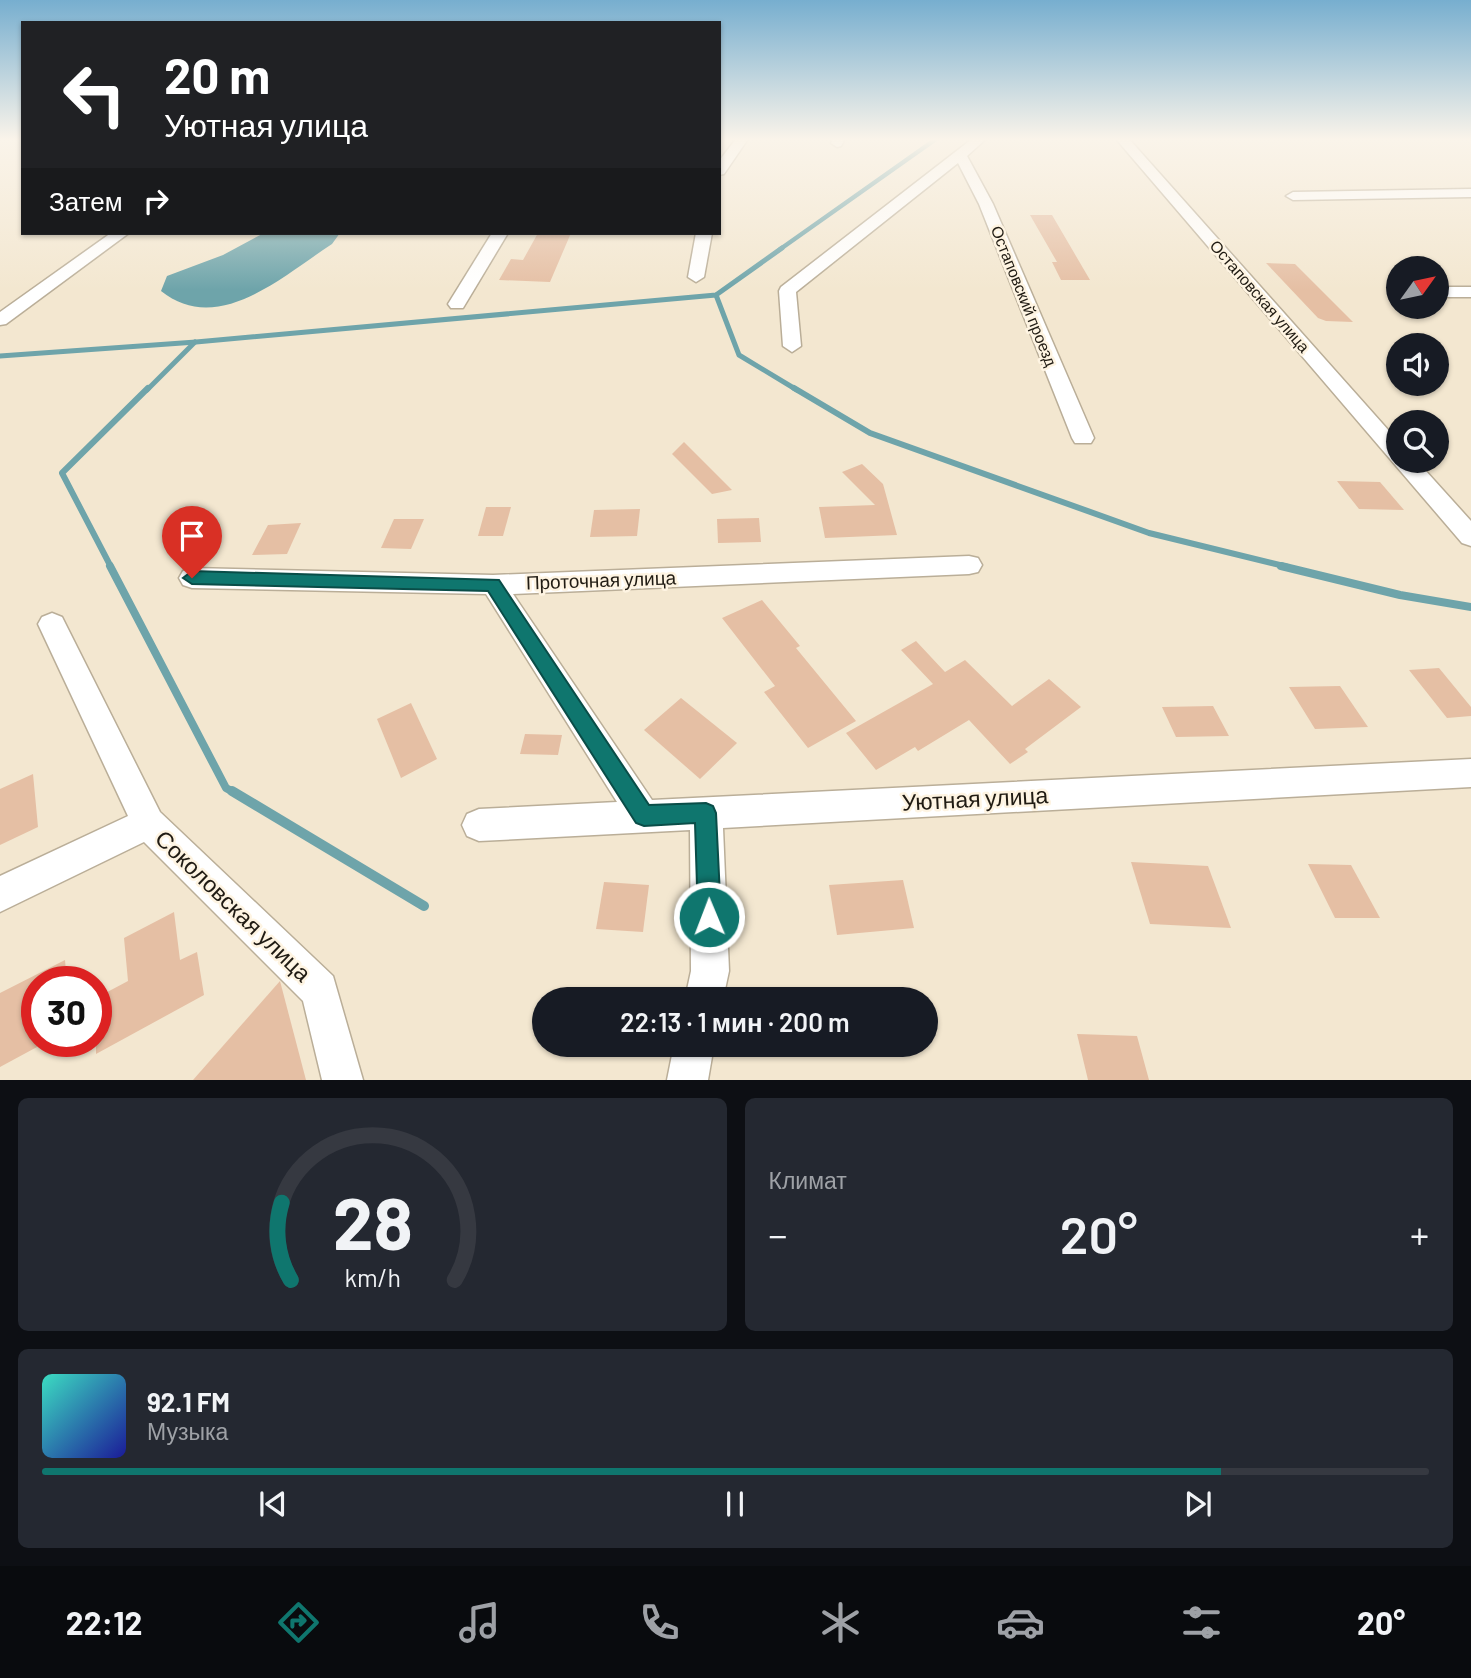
<!DOCTYPE html>
<html lang="ru">
<head>
<meta charset="utf-8">
<style>
	body { margin:0; font-family:Barlow,sans-serif; background:#242831; color:#f1f3f6; height:100vh; display:flex; flex-direction:column; font-size:26px; white-space:nowrap }
	* { box-sizing:border-box; margin:0 }
	p { font-size:23px; color:#9ea1a6 }
	.icon { flex:none; width:38px; height:38px; fill:none; stroke:currentColor; stroke-width:2; stroke-linecap:round; stroke-linejoin:round }
	.map { position:relative; height:1080px; overflow:hidden }
	.details { display:flex; flex-direction:column; gap:18px; padding:18px; background:#0d0f14; flex:1 }
	.details>* { flex:none }
	.top-card { position:absolute; left:21px; top:21px; width:700px; height:214px; border-radius:0px; box-shadow:0 2px 5px #0004; background:#202124; color:#fff; overflow:hidden }
	.needle { width:46px; rotate:57deg }
	.tools { position:absolute; left:1386px; top:256px; display:grid; gap:14px }
	.tools a { display:grid; place-items:center; width:63px; height:63px; border-radius:50%; background:#171b24; box-shadow:0 2px 5px #0004; font-size:35px }
	.speed { position:absolute; left:21px; top:966px; display:flex; gap:14px; font-size:35px; font-weight:700; text-align:center }
	.speed>* { display:grid; place-content:center; width:91px; height:91px; border-radius:50%; background:#171b24; box-shadow:0 2px 5px #0004; line-height:1 }
	.speed .limit { border:10px solid #d22; background:#fff; color:#111 }
	.pin { position:absolute; display:grid; place-items:center; width:60px; height:60px; color:#fff; margin:-72px -30px; border-radius:50% 50% 50% 0; rotate:-45deg; box-shadow:0 0 7px #0007 }
	.pin .icon { rotate:45deg }
	.me { position:absolute; width:77px; margin:-38px; rotate:359deg; stroke-linejoin:round; filter:drop-shadow(0 0 5px #0008) }
	.turn { display:flex; align-items:center; gap:24px; height:147px; padding:0 28px; font-size:32px }
	.turn .icon { width:91px; height:91px; stroke-width:2.5 }
	.turn b { display:block; font-size:49px; line-height:60px }
	.then { display:flex; align-items:center; height:66px; padding:0 28px; background:#0003; gap:14px; font-size:26px }
	.big { font-size:52px; font-weight:600; line-height:1.1 }
	.details .widget { flex:1; display:flex; flex-direction:column; justify-content:center; gap:10px; min-width:0; padding:0 24px; border-radius:10px; background:#242831 }
	.details .dial { align-items:center; gap:0 }
	.dial svg { height:182px; overflow:visible; fill:none; stroke:#363941; stroke-width:7; stroke-linecap:round; text-anchor:middle }
	.dial text { fill:#f1f3f6; stroke:none }
	.song { display:flex; align-items:center; gap:21px }
	.cover { width:84px; height:84px; border-radius:10px; background:linear-gradient(135deg,hsl(170 70% 55%),hsl(240 70% 35%)) }
	.played { height:7px; border-radius:4px; background:linear-gradient(90deg,#0f766e 85%,#363941 85%) }
	.keys { display:flex; justify-content:space-around; direction:ltr }
	.heat { display:flex; justify-content:space-between; align-items:center; font-size:38px; direction:ltr }
	.details .tiles { flex:1; display:grid; gap:18px; grid-template-columns:1fr 1fr }
	.widget:last-child { grid-column:span 2 }
	.trip { position:absolute; left:532px; top:987px; width:406px; height:70px; border-radius:35px; background:#171b24; box-shadow:0 2px 5px #0004; font-weight:600; line-height:70px; text-align:center }
	.tabs { display:flex; height:112px; justify-content:space-around; align-items:center; background:#090b0e; color:#9ea1a6 }
	.tabs .icon { width:49px; height:49px }
	.tabs .selected { color:#0f766e }
	.tabs b { font-size:32px; color:#f1f3f6 }
	.map>svg:first-child { display:block }
	.water { fill:#6ea4aa }
	.lines { fill:none; stroke-linecap:round; stroke-linejoin:round }
	.stream-far4 { stroke:#6ea4aa; stroke-width:4.5 }
	.stream-far3 { stroke:#6ea4aa; stroke-width:5 }
	.stream-far2 { stroke:#6ea4aa; stroke-width:6 }
	.stream-far1 { stroke:#6ea4aa; stroke-width:8 }
	.stream { stroke:#6ea4aa; stroke-width:10 }
	.building { fill:#e5bfa4 }
	.minor-casing { stroke:#baae98; stroke-width:3 }
	.minor { fill:#fff; fill-rule:evenodd }
	.route { fill:#0f766e; stroke:#0a4d48; stroke-width:2 }
	.labels { text-anchor:middle; stroke-width:5; stroke-linejoin:round; paint-order:stroke }
	.far-street-label { font-size:16px; fill:#201b13; stroke:#fef4e2 }
	.street-label { font-size:19px; fill:#201b13; stroke:#fef4e2 }
	.near-street-label { font-size:23px; fill:#201b13; stroke:#fef4e2 }
</style>
</head>
<body>
<div class="map">
<svg width="1471" height="1080" viewBox="0 0 1471 1080">
	<rect width="100%" height="100%" fill="#f3e7d0"/>
	<path class="water" d="M264,233H340L332,244C284,275 218,337 161,291L167,276L223,255Z"/>
	<g class="lines">
		<path class="stream-far4" d="M779,250L936,139"/>
		<g class="stream-far3">
			<path d="M716,295L739,355L797,390"/>
			<path d="M0,356L196,342L716,295L782,248"/>
			<path d="M147,390L195,342"/>
		</g>
		<g class="stream-far2">
			<path d="M794,388L870,433L1149,533L1288,567"/>
			<path d="M111,567L62,473L148,388"/>
		</g>
		<g class="stream-far1">
			<path d="M110,566L226,788L235,793"/>
			<path d="M1281,566L1400,595L1471,607"/>
		</g>
		<path class="stream" d="M232,791L424,906"/>
	</g>
	<g class="building">
		<path d="M1030,215H1052L1090,280H1061L1052,262H1057Z"/>
		<path d="M538,233H571L550,282L499,280L511,259L523,260Z"/>
		<path d="M1266,263L1295,264L1353,322L1326,321L1318,318Z"/>
		<path d="M684,442L732,490L712,494L672,454Z"/>
		<path d="M862,464L883,484L897,535L825,538L819,507L875,505L842,472Z"/>
		<path d="M1337,481L1380,482L1404,510L1359,509Z"/>
		<path d="M486,507H511L503,536H478Z"/>
		<path d="M640,509L637,536L590,537L594,510Z"/>
		<path d="M759,518L761,542L718,543L717,519Z"/>
		<path d="M394,519H424L411,549L381,548Z"/>
		<path d="M301,523L287,554L252,555L268,525Z"/>
		<path d="M762,600L800,646L796,648L856,721L808,748L764,692L775,686L722,618Z"/>
		<path d="M916,641L945,672L965,660L1012,706L1049,679L1081,707L1025,749L1028,752L1010,764L969,720L918,751L915,747L876,770L846,733L933,684L901,650Z"/>
		<path d="M1439,668L1471,707V716L1447,718L1409,670Z"/>
		<path d="M1340,686L1368,727L1315,729L1289,687Z"/>
		<path d="M681,698L737,743L700,779L644,730Z"/>
		<path d="M411,703L437,759L401,778L377,719Z"/>
		<path d="M1213,706L1229,736L1176,737L1162,707Z"/>
		<path d="M525,734L562,735L558,755L520,754Z"/>
		<path d="M33,774L38,827L0,845V789Z"/>
		<path d="M1131,862L1208,866L1231,928L1150,924Z"/>
		<path d="M1308,864L1351,865L1380,918H1335Z"/>
		<path d="M903,880L914,928L837,935L829,885Z"/>
		<path d="M604,882L649,885L643,932L596,929Z"/>
		<path d="M174,912L180,960L197,952L204,995L96,1054V998L128,981L124,938Z"/>
		<path d="M65,960L67,982H37V1047L0,1067V993Z"/>
		<path d="M280,981L306,1080H193Z"/>
		<path d="M1077,1034L1137,1036L1149,1080H1088Z"/>
	</g>
	<g class="lines">
		<g class="minor-casing">
			<g id="minor">
				<path d="M736,139H748L724,174L719,175V161Z"/>
				<path d="M833,139H845L841,146L837,147L831,143Z"/>
				<path d="M972,139H986L967,156L993,204L1094,438L1091,443H1075L1072,438L979,204L958,163L796,292L801,346L792,352L783,346L779,291L781,287Z"/>
				<path d="M1116,139H1129L1398,441V460H1416L1471,521V546L1462,543Z"/>
				<path d="M1471,189V197L1293,200L1286,196L1293,192Z"/>
				<path d="M111,233H129L6,324L0,325V312Z"/>
				<path d="M492,233H508L463,308H451L448,304Z"/>
				<path d="M696,233H712L704,277L696,282L688,277Z"/>
				<rect x="1437" y="287" width="34" height="10"/>
				<path d="M969,556L978,558L982,565L978,572L969,574L513,594L652,800L1471,759V787L723,828L729,971L723,999H685L691,971L690,830L479,841L467,836L462,825L467,814L479,809L617,802L486,594L192,588L183,585L179,578L183,571L192,568L493,575Z"/>
				<path d="M52,613L62,617L160,812L333,976L363,1080H322L303,1001L144,842L0,912V876L128,816L38,624L42,617Z"/>
				<path d="M674,1045H714L708,1080H667Z"/>
			</g>
		</g>
		<use href="#minor" class="minor"/>
	</g>
	<linearGradient id="sky" x2="0" y2="1"><stop stop-color="#77aecf"/><stop offset="0.48" stop-color="#faf4ea"/><stop offset="1" stop-color="#faf4ea" stop-opacity="0"/></linearGradient>
	<rect width="1471" height="290" fill="url(#sky)"/>
	<path class="route" d="M192,571L499,580L649,805L706,803L713,806L716,813L721,917L718,925L709,928L701,925L698,917L695,823L644,826L636,823L488,591L192,584L183,578Z"/>
	<g class="labels">
		<g class="far-street-label">
			<text transform="translate(1024 296) rotate(68)" y="6">Остаповский проезд</text>
			<text transform="translate(1260 296) rotate(49)" y="6">Остаповская улица</text>
		</g>
		<g class="street-label">
			<text transform="translate(601 580) rotate(-2)" y="7">Проточная улица</text>
		</g>
		<g class="near-street-label">
			<text transform="translate(975 799) rotate(-3)" y="8">Уютная улица</text>
			<text transform="translate(233 906) rotate(44)" y="8">Соколовская улица</text>
		</g>
	</g>
</svg>
<div class="tools">
<a><svg class="needle" viewBox="-14 -14 28 28"><path d="M0-13l5 13h-10z" fill="#e53935"/><path d="M0 13l5-13h-10z" fill="#9ea1a6"/></svg></a>
<a><svg class="icon" aria-label="sound" viewBox="0 0 24 24"><path d="M4 9h4l5-4v14l-5-4H4zM17 9q2 3 0 6"/></svg></a>
<a><svg class="icon" aria-label="search" viewBox="0 0 24 24"><circle cx="10" cy="10" r="6"/><path d="M15 15l6 6"/></svg></a>
</div>
<div class="speed"><div class="limit">30</div></div>
<div class="pin" style="left:192px;top:578px;background:#d93025"><svg class="icon" aria-label="arrive" viewBox="0 0 24 24"><path d="M6 21V4h12l-3 4 3 4H6"/></svg></div>
<svg class="me" style="left:709px;top:917px" viewBox="-20 -20 40 40"><circle r="17" fill="#0f766e" stroke="#fff" stroke-width="3"/><path d="M0-11L8 9 0 5-8 9z" fill="#fff"/></svg>
<div class="trip">22:13 · 1 мин · 200 m</div>
<div class="top-card">
<div class="turn"><svg class="icon" aria-label="left" viewBox="0 0 24 24"><path d="M17 20v-9H6M10 6l-5 5 5 5"/></svg><div><b>20 m</b>Уютная улица</div></div>
<div class="then">Затем<svg class="icon" aria-label="right" viewBox="0 0 24 24"><path d="M7 20v-9h11M14 6l5 5-5 5"/></svg></div>
</div>
</div>
<section class="details">
<div class="tiles">
<div class="widget dial"><svg viewBox="0 0 100 80">
<path d="M14 69A42 42 0 1 1 86 69"/>
<path d="M14 69A42 42 0 0 1 10 35" stroke="#0f766e"/>
<text x="50" y="56" font-size="32" font-weight="700">28</text>
<text x="50" y="72" font-size="11">km/h</text>
</svg></div>
<div class="widget"><p>Климат</p>
<div class="heat"><a>−</a><b class="big">20°</b><a>+</a></div>
</div>
<div class="widget">
<div class="song"><i class="cover"></i><div><b>92.1 FM</b><p>Музыка</p></div></div>
<div class="played"></div>
<div class="keys"><svg class="icon" aria-label="previous" viewBox="0 0 24 24"><path d="M18 5L8 12l10 7zM5 5v14"/></svg><svg class="icon" aria-label="pause" viewBox="0 0 24 24"><path d="M8 5v14M16 5v14"/></svg><svg class="icon" aria-label="next" viewBox="0 0 24 24"><path d="M6 5l10 7-10 7zM19 5v14"/></svg></div>
</div>
</div>
</section>
<nav class="tabs">
<b>22:12</b>
<svg class="icon selected" aria-label="directions" viewBox="0 0 24 24"><path d="M12 3l9 9-9 9-9-9zM9 14v-3h6M13 9l2 2-2 2"/></svg>
<svg class="icon" aria-label="music" viewBox="0 0 24 24"><path d="M9 18V5l10-2v13"/><circle cx="6" cy="18" r="3"/><circle cx="16" cy="16" r="3"/></svg>
<svg class="icon" aria-label="phone" viewBox="0 0 24 24"><path d="M5 4h4l2 5-3 2q2 4 5 5l2-3 5 2v4C11 20 4 13 5 4z"/></svg>
<svg class="icon" aria-label="climate" viewBox="0 0 24 24"><path d="M12 3v18M4 7l16 10M4 17L20 7"/></svg>
<svg class="icon" aria-label="car" viewBox="0 0 24 24"><path d="M5 17H2v-5l4-1 3-4h7l3 4 3 1v5h-3M9 17h6M6 11h13"/><circle cx="7" cy="17" r="2"/><circle cx="17" cy="17" r="2"/></svg>
<svg class="icon" aria-label="filters" viewBox="0 0 24 24"><path d="M4 7h16M4 17h16"/><circle cx="9" cy="7" r="2"/><circle cx="15" cy="17" r="2"/></svg>
<b>20°</b>
</nav>
</body>
</html>
